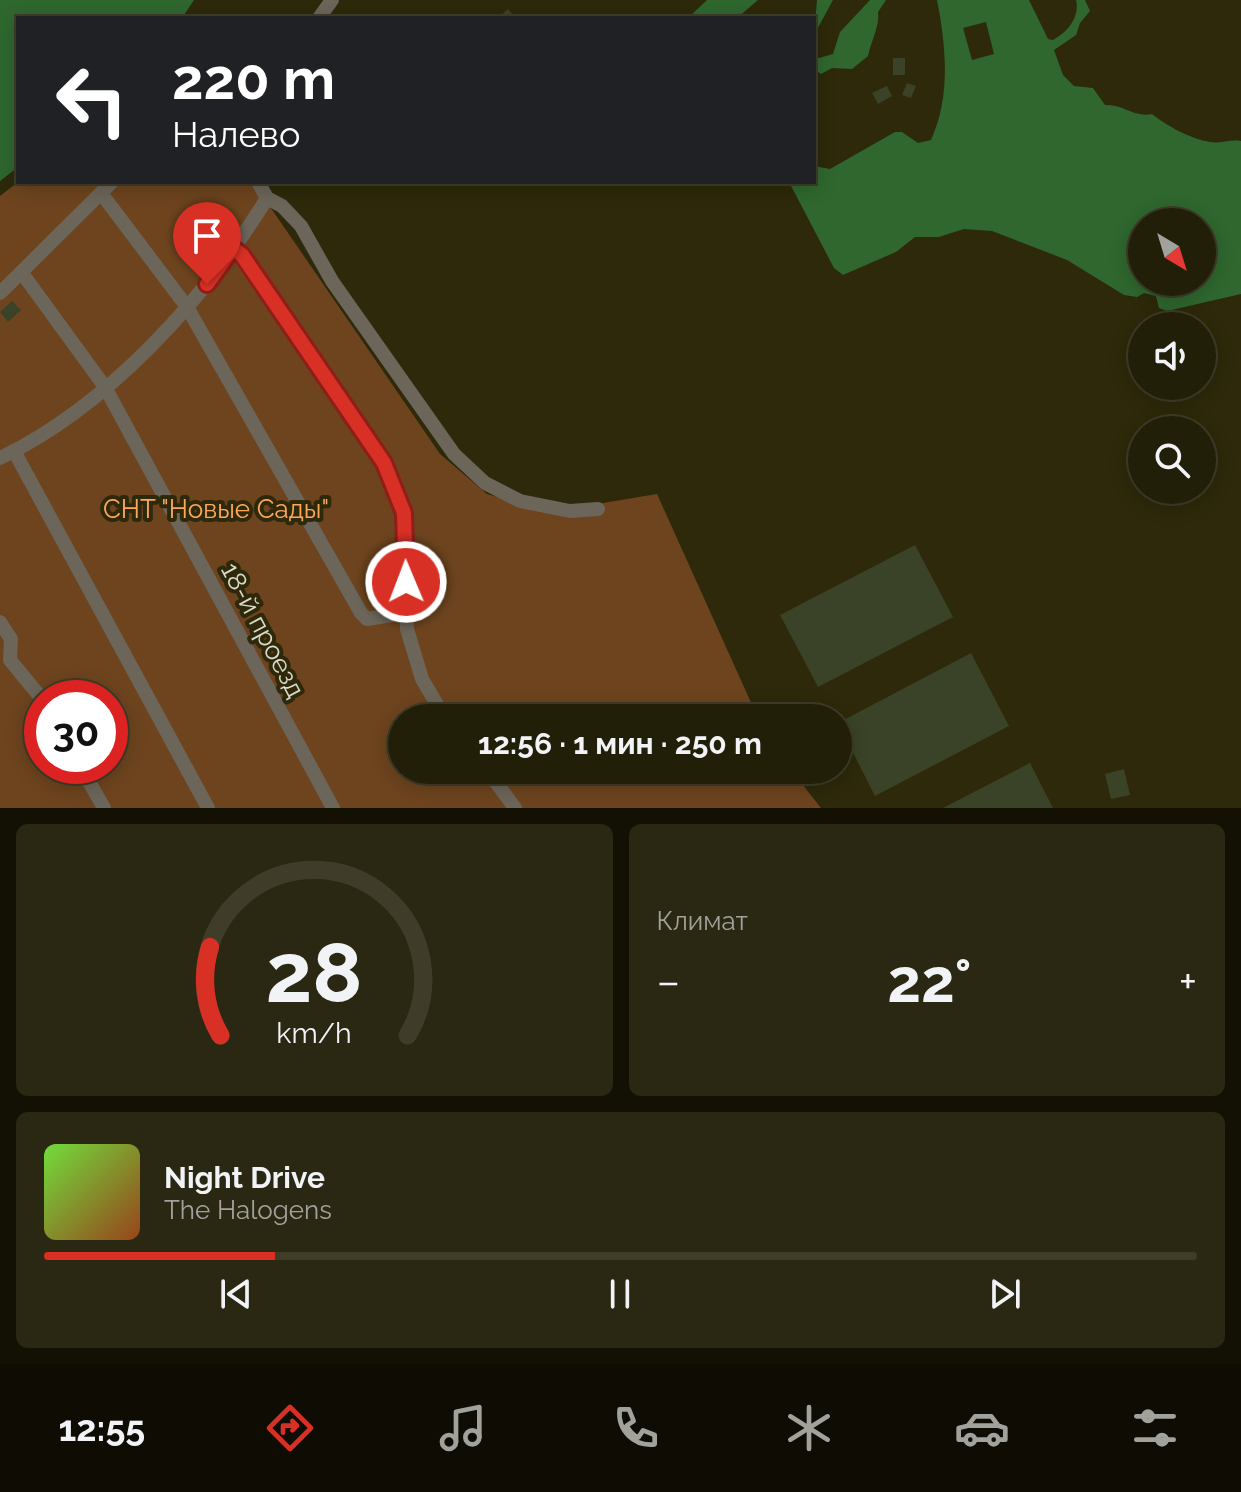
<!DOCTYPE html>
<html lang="ru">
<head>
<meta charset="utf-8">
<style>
	body { margin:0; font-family:Raleway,sans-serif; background:#2a2712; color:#f1f3f6; height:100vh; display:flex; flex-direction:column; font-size:30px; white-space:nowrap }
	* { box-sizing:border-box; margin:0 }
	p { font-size:26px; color:#a2a29c }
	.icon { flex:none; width:44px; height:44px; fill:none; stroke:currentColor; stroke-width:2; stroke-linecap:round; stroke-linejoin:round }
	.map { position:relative; height:808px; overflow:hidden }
	.drawer { display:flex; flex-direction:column; gap:16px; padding:16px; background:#131104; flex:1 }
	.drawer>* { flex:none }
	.top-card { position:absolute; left:16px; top:16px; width:800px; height:168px; border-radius:0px; box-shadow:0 4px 20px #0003,0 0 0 2px #3f3d29; background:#202124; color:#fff; overflow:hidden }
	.needle { width:52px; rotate:142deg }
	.controls { position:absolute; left:1128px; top:208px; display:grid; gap:16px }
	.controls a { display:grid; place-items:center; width:88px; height:88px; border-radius:50%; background:#221f08; box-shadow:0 4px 20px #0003,0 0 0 2px #3f3d29; font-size:40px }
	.speed { position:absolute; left:24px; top:680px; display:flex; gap:16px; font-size:40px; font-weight:700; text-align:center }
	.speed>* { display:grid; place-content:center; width:104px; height:104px; border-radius:50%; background:#221f08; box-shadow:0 4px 20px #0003,0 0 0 2px #3f3d29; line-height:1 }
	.speed .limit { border:12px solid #d22; background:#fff; color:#111 }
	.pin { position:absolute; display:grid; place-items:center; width:68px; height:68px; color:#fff; margin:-82px -34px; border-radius:50% 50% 50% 0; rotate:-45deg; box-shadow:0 0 8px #0007 }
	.pin .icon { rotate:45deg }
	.me { position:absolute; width:88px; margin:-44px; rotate:359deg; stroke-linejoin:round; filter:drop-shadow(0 0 6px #0008) }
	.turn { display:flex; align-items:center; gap:28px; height:168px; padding:0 24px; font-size:36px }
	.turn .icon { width:104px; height:104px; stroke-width:2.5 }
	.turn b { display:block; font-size:56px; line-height:68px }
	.big { font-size:60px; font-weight:700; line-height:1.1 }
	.drawer .tile { flex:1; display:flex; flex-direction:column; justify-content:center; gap:12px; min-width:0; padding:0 28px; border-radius:12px; background:#2a2712 }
	.drawer .dial { align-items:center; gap:0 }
	.dial svg { height:208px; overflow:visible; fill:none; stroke:#3f3d29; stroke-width:7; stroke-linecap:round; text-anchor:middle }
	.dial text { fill:#f1f3f6; stroke:none }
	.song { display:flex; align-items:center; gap:24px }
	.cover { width:96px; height:96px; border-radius:12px; background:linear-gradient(135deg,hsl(100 70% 55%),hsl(20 70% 35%)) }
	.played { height:8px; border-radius:4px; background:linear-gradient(90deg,#d93025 20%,#3f3d29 20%) }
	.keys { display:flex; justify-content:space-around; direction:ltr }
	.heat { display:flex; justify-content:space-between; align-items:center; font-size:44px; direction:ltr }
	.drawer .tiles { flex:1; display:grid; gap:16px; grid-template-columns:1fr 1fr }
	.tile:last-child { grid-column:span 2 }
	.trip { position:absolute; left:388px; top:704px; width:464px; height:80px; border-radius:40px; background:#221f08; box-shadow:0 4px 20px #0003,0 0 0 2px #3f3d29; font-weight:700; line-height:80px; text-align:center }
	.tabs { display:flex; height:128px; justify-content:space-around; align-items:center; background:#0e0c03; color:#a2a29c }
	.tabs .icon { width:56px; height:56px }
	.tabs .selected { color:#d93025 }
	.tabs b { font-size:36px; color:#f1f3f6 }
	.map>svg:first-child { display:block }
	.green { fill:#6d441e; fill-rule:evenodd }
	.water { fill:#2f672e; fill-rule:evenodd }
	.pier { fill:#2d290a }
	.building { fill:#3a4327 }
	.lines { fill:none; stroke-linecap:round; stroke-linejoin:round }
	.minor { stroke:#6c6559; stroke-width:14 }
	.route-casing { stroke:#8d1f18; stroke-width:20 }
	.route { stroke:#d93025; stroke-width:14 }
	.labels { text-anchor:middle; stroke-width:8; stroke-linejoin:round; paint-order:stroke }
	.park-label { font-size:26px; fill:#fda85b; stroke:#2d290a }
	.street-label { font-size:26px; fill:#dcdac8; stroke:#2d290a }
</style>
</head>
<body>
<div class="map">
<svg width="1241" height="808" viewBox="0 0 1241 808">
	<rect width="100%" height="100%" fill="#2d290a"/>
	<path class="green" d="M18,182H253L440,454L487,494L549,512L657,494L758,718H402V770H791L821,808H0V196ZM42,698H110V766H42Z"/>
	<g class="water">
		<path d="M0,0H194L182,18H18V167L0,181Z"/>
		<path d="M707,0H758L737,18H688Z"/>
		<path d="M817,0H833L814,35Z"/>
		<path d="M870,0H886L878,12C880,26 871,41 868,56L852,69L832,68L821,74L814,69V54L819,58L833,54L840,32Z"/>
		<path d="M937,0H1029L1048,39L1053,40C1068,32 1080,17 1076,0H1085L1090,11L1080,23L1076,35L1054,50L1063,75L1074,86L1093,88L1105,105C1124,104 1134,118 1152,114C1167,126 1191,139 1210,142C1221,144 1229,139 1241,141V294L1167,311L1159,308L1156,296L1144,293L1137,297L1124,295L1067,260L992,231L964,229L939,237H915L896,252L843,275L834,268L789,182H814V166L830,169L895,132H902L918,143L931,140C951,96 946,46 937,0ZM1142,222H1202V282H1142Z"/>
	</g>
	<path class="pier" d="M986,22L994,54L972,60L963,28Z"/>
	<g class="building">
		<path d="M508,9L512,14L501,18L500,16Z"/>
		<rect x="893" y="58" width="12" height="17"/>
		<path d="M907,83L916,86L911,98L902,95Z"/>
		<path d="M887,86L892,96L878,104L872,93Z"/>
		<path d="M12,301L21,310L8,322L0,312Z"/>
		<path d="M915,545L953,617L818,687L780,615Z"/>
		<path d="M971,653L1009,726L875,796L838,723Z"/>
		<path d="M1030,763L1053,808H943Z"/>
		<path d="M1124,769L1130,795L1111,799L1105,774Z"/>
	</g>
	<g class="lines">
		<g class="minor">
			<path d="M319,18L332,0"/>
			<path d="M258,182L267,198L282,206L301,226L332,281L454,454L485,483L520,501L570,511L598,509"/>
			<path d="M101,193L187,307L361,613L367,619L405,613"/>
			<path d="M233,248L384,463L404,513L407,629L422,679L445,718"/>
			<path d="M22,273L105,387L333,808"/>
			<path d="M0,293L112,182"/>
			<path d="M14,451L208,808"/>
			<path d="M0,458C107,407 206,298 267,198"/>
			<path d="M0,622L11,639L10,660L42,699"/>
			<path d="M80,766L104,808"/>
			<path d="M487,770L515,808"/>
		</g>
	</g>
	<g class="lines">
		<g class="route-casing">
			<path id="route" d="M207,284L233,248L242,255L384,463L404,513L406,582"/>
		</g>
		<use href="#route" class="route"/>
	</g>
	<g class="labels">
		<g class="park-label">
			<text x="216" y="518">СНТ "Новые Сады"</text>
		</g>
		<g class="street-label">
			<text transform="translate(263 630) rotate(62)" y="9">18-й проезд</text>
		</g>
	</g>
</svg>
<div class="controls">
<a><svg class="needle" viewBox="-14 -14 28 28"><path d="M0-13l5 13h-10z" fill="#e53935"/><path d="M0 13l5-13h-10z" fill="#a2a29c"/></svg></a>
<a><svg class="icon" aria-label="sound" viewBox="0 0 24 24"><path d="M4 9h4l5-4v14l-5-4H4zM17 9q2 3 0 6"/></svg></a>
<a><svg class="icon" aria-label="search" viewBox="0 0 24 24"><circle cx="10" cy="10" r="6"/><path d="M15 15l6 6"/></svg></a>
</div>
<div class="speed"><div class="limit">30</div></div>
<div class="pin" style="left:207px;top:284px;background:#d93025"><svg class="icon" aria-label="arrive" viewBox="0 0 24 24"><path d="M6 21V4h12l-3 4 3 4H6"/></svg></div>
<svg class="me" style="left:406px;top:582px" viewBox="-20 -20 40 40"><circle r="17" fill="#d93025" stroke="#fff" stroke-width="3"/><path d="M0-11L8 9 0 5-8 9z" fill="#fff"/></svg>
<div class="trip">12:56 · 1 мин · 250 m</div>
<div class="top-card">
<div class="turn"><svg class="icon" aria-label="left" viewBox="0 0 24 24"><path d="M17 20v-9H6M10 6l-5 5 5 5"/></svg><div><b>220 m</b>Налево</div></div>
</div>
</div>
<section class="drawer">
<div class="tiles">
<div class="tile dial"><svg viewBox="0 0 100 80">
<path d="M14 69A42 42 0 1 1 86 69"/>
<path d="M14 69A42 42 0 0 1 10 35" stroke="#d93025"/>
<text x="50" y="56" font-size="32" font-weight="700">28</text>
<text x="50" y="72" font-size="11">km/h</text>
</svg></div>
<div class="tile"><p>Климат</p>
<div class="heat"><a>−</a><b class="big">22°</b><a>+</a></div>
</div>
<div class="tile">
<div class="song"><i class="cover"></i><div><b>Night Drive</b><p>The Halogens</p></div></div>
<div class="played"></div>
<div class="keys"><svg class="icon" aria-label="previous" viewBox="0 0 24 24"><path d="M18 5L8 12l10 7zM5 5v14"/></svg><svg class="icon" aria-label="pause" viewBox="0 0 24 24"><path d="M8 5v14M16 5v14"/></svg><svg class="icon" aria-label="next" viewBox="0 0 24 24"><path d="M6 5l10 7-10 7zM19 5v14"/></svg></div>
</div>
</div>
</section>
<nav class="tabs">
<b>12:55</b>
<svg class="icon selected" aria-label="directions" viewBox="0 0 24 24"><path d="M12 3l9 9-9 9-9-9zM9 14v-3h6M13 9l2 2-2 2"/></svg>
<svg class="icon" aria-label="music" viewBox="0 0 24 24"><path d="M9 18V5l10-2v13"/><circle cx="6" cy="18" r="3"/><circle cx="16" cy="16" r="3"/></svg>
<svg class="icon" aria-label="phone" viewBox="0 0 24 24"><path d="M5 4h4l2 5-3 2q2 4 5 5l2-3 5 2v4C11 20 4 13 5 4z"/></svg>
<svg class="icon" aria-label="climate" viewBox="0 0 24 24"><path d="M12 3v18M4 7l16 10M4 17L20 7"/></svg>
<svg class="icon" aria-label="car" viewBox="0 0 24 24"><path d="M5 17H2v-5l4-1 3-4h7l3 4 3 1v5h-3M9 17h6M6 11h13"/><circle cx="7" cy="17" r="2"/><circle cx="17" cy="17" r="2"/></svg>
<svg class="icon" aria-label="filters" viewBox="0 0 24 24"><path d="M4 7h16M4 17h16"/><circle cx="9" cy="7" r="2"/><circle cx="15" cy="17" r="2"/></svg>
</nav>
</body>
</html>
